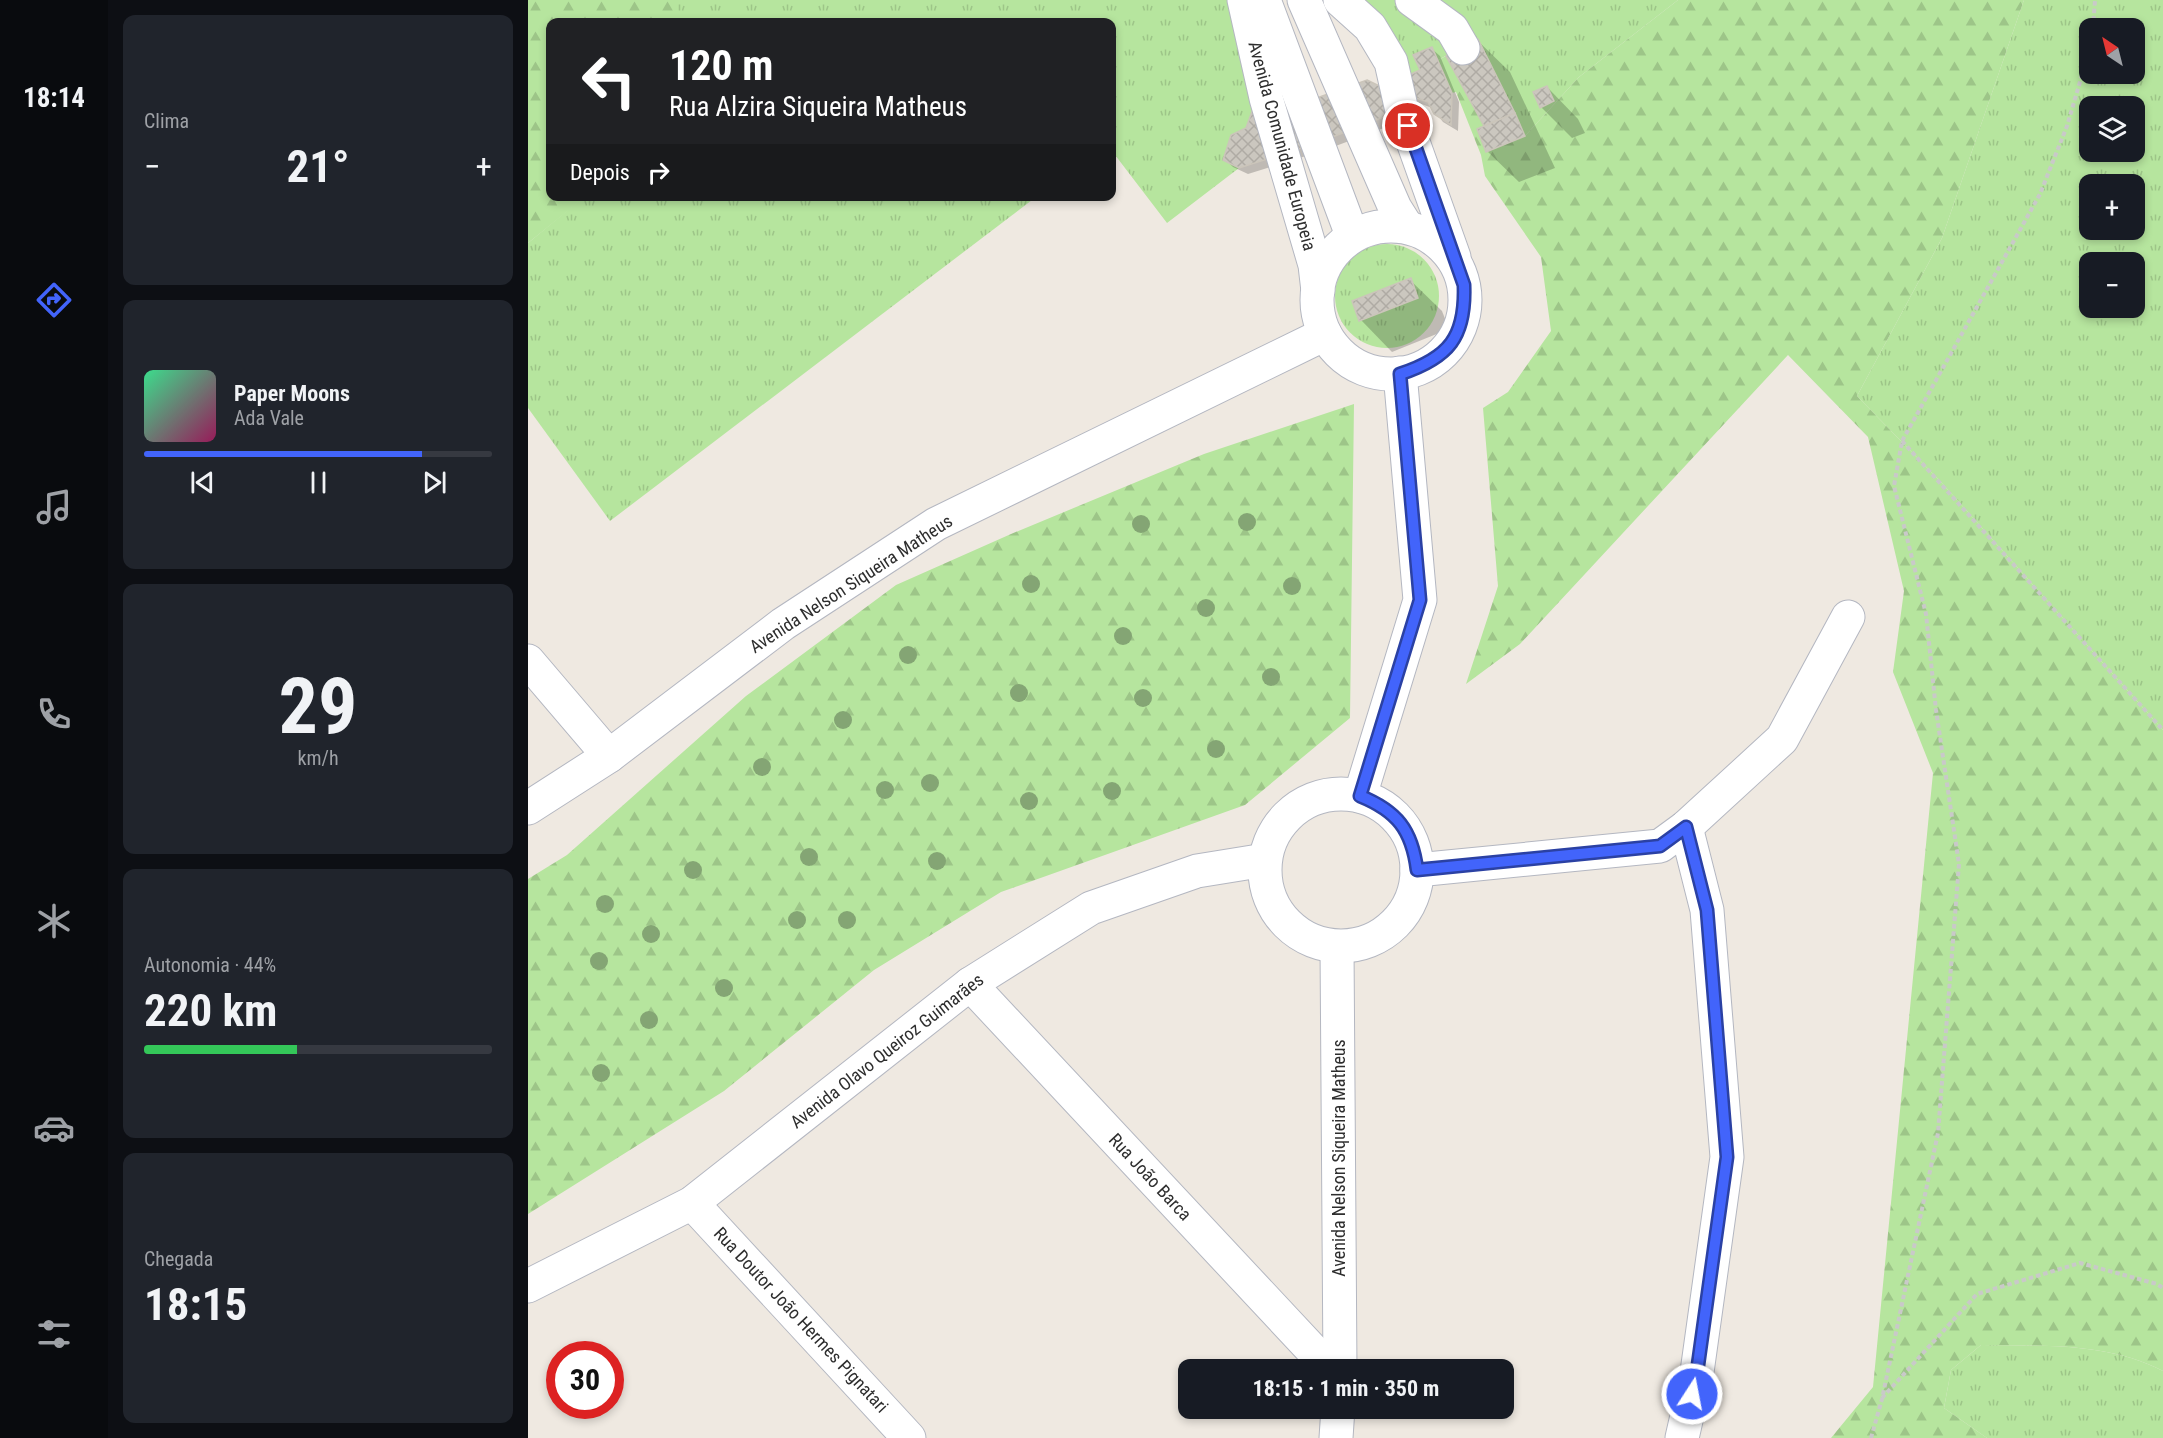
<!DOCTYPE html>
<html lang="pt">
<head>
<meta charset="utf-8">
<style>
	body { margin:0; font-family:"Roboto Condensed",sans-serif; background:#20242c; color:#f1f3f6; height:100vh; display:flex; flex-direction:column; font-size:22px; white-space:nowrap }
	* { box-sizing:border-box; margin:0 }
	p { font-size:20px; color:#9ea1a6 }
	.icon { flex:none; width:33px; height:33px; fill:none; stroke:currentColor; stroke-width:2; stroke-linecap:round; stroke-linejoin:round }
	.map { position:relative; flex:1; overflow:hidden }
	.side { display:flex; flex-direction:column; gap:15px; padding:15px; background:#0d0f14; width:420px }
	.side>* { flex:none }
	.banner { position:absolute; left:18px; top:18px; width:570px; height:183px; border-radius:12px; box-shadow:0 3px 9px #0003; background:#202124; color:#fff; overflow:hidden }
	.needle { width:39px; rotate:325deg }
	.buttons { position:absolute; left:1551px; top:18px; display:grid; gap:12px }
	.buttons a { display:grid; place-items:center; width:66px; height:66px; border-radius:12px; background:#171b24; box-shadow:0 3px 9px #0003; font-size:30px }
	.speed { position:absolute; left:18px; top:1341px; display:flex; gap:12px; font-size:30px; font-weight:700; text-align:center }
	.speed>* { display:grid; place-content:center; width:78px; height:78px; border-radius:50%; background:#171b24; box-shadow:0 3px 9px #0003; line-height:1 }
	.speed .limit { border:9px solid #d22; background:#fff; color:#111 }
	.pin { position:absolute; display:grid; place-items:center; width:51px; height:51px; color:#fff; margin:-26px; border:3px solid #fff; border-radius:50%; box-shadow:0 2px 6px #0007 }
	.me { position:absolute; width:66px; margin:-33px; rotate:11deg; stroke-linejoin:round; filter:drop-shadow(0 0 4px #0008) }
	.turn { display:flex; align-items:center; gap:21px; height:126px; padding:0 24px; font-size:27px }
	.turn .icon { width:78px; height:78px; stroke-width:2.5 }
	.turn b { display:block; font-size:42px; line-height:51px }
	.then { display:flex; align-items:center; height:57px; padding:0 24px; background:#0003; gap:12px; font-size:22px }
	.big { font-size:45px; font-weight:700; line-height:1.1 }
	.side .tile { flex:1; display:flex; flex-direction:column; justify-content:center; gap:9px; min-width:0; padding:0 21px; border-radius:12px; background:#20242c }
	.side .dial { align-items:center; gap:0 }
	.dial b { font-size:78px; line-height:1 }
	.song { display:flex; align-items:center; gap:18px }
	.cover { width:72px; height:72px; border-radius:9px; background:linear-gradient(135deg,hsl(150 70% 55%),hsl(330 70% 35%)) }
	.played { height:6px; border-radius:3px; background:linear-gradient(90deg,#4264fb 80%,#363941 80%) }
	.keys { display:flex; justify-content:space-around; direction:ltr }
	.heat { display:flex; justify-content:space-between; align-items:center; font-size:33px; direction:ltr }
	.charge { height:9px; border-radius:4px; background:linear-gradient(90deg,#34c759 44%,#363941 0) }
	.trip { position:absolute; left:650px; top:1359px; width:336px; height:60px; border-radius:12px; background:#171b24; box-shadow:0 3px 9px #0003; font-weight:700; line-height:60px; text-align:center }
	main { display:flex; flex:1; min-height:0 }
	.menu { display:flex; flex-direction:column; width:108px; justify-content:space-around; align-items:center; background:#090b0e; color:#9ea1a6 }
	.menu .icon { width:42px; height:42px }
	.menu .active { color:#4264fb }
	.menu b { font-size:27px; color:#f1f3f6 }
	.map>svg:first-child { display:block }
	.grass { fill:url(#grass-tufts); fill-rule:evenodd }
	.forest { fill:url(#forest-firs) }
	.shadow { fill:#0003 }
	.building { fill:url(#building-cross-hatch); stroke:#cbc5ba; stroke-width:1.5 }
	.lines { fill:none; stroke-linecap:round; stroke-linejoin:round }
	.minor-casing { stroke:#b4b7c1; stroke-width:35 }
	.path { stroke:#c9c9c9; stroke-width:4; stroke-dasharray:4.5 3; stroke-linecap:butt }
	.minor { stroke:#fff; stroke-width:33 }
	.tree { fill:#84a574 }
	.route-casing { stroke:#2b41a3; stroke-width:15 }
	.route { stroke:#4264fb; stroke-width:10 }
	.labels { text-anchor:middle; stroke-width:4.5; stroke-linejoin:round; paint-order:stroke }
	.street-label { font-size:18px; fill:#2e2e2e; stroke:#fff }
</style>
</head>
<body>
<main>
<nav class="menu">
<b>18:14</b>
<svg class="icon active" aria-label="directions" viewBox="0 0 24 24"><path d="M12 3l9 9-9 9-9-9zM9 14v-3h6M13 9l2 2-2 2"/></svg>
<svg class="icon" aria-label="music" viewBox="0 0 24 24"><path d="M9 18V5l10-2v13"/><circle cx="6" cy="18" r="3"/><circle cx="16" cy="16" r="3"/></svg>
<svg class="icon" aria-label="phone" viewBox="0 0 24 24"><path d="M5 4h4l2 5-3 2q2 4 5 5l2-3 5 2v4C11 20 4 13 5 4z"/></svg>
<svg class="icon" aria-label="climate" viewBox="0 0 24 24"><path d="M12 3v18M4 7l16 10M4 17L20 7"/></svg>
<svg class="icon" aria-label="car" viewBox="0 0 24 24"><path d="M5 17H2v-5l4-1 3-4h7l3 4 3 1v5h-3M9 17h6M6 11h13"/><circle cx="7" cy="17" r="2"/><circle cx="17" cy="17" r="2"/></svg>
<svg class="icon" aria-label="filters" viewBox="0 0 24 24"><path d="M4 7h16M4 17h16"/><circle cx="9" cy="7" r="2"/><circle cx="15" cy="17" r="2"/></svg>
</nav>
<section class="side">
<div class="tile"><p>Clima</p>
<div class="heat"><a>−</a><b class="big">21°</b><a>+</a></div>
</div>
<div class="tile">
<div class="song"><i class="cover"></i><div><b>Paper Moons</b><p>Ada Vale</p></div></div>
<div class="played"></div>
<div class="keys"><svg class="icon" aria-label="previous" viewBox="0 0 24 24"><path d="M18 5L8 12l10 7zM5 5v14"/></svg><svg class="icon" aria-label="pause" viewBox="0 0 24 24"><path d="M8 5v14M16 5v14"/></svg><svg class="icon" aria-label="next" viewBox="0 0 24 24"><path d="M6 5l10 7-10 7zM19 5v14"/></svg></div>
</div>
<div class="tile dial"><b>29</b><p>km/h</p></div>
<div class="tile"><p>Autonomia · 44%</p><b class="big">220 km</b><div class="charge"></div></div>
<div class="tile"><p>Chegada</p><b class="big">18:15</b></div>
</section>
<div class="map">
<svg width="1635" height="1438" viewBox="0 0 1635 1438">
	<defs>
		<pattern id="grass-tufts" width="24" height="20" patternUnits="userSpaceOnUse" patternTransform="scale(1.5)"><rect width="24" height="20" fill="#b6e59e"/><path d="M3 7l-1-3M5 7V3M7 7l1-3M15 17l-1-3M17 17v-4M19 17l1-3" fill="none" stroke="#9dc588"/></pattern>
		<pattern id="forest-firs" width="22" height="20" patternUnits="userSpaceOnUse" patternTransform="scale(1.5)"><rect width="22" height="20" fill="#b6e59e"/><path d="M5 1l3.5 6h-7zM16 11l3.5 6h-7z" fill="#9dc588"/></pattern>
		<pattern id="building-cross-hatch" width="8" height="8" patternUnits="userSpaceOnUse" patternTransform="scale(1.5)"><rect width="8" height="8" fill="#cbc7bf"/><path d="M0 0l8 8M0 8l8-8" fill="none" stroke="#afaba4"/></pattern>
	</defs>
	<rect width="100%" height="100%" fill="#efe9e1"/>
	<g class="grass">
		<path d="M150,0H704L726,106L718,128L703,136L711,168L639,223L584,151V22H150Z"/>
		<path d="M828,0H1150L1051,77L997,136L950,39L910,60L904,47L886,55L892,70L881,75ZM1019,86L1026,101L1012,108L1005,92Z"/>
		<path d="M1496,0H1635V730L1412,481L1329,396L1414,238ZM1562,28H1606V74H1562ZM1562,106H1606V152H1562ZM1562,184H1606V230H1562ZM1562,262H1606V308H1562Z"/>
		<path d="M57,196H508V197L82,521L0,408V243Z"/>
		<circle cx="859" cy="296" r="52"/>
		<path d="M1453,1345C1514,1346 1580,1342 1635,1371V1438H1459L1416,1408L1423,1370Z"/>
	</g>
	<g class="forest">
		<path d="M0,0H150V22H22V196L57,197L0,243Z"/>
		<path d="M1150,0H1496L1414,238L1329,396L1412,481L1635,730V1371C1580,1342 1514,1346 1453,1345L1423,1370L1416,1408L1459,1438H1303L1345,1387L1405,773L1365,672L1376,591L1340,437L1260,355L992,644L938,684L970,586L955,408L980,392L1023,331L1013,257L957,176L953,155L928,92L924,93L910,60L918,56L956,126L949,129L958,152L997,136L1051,77Z"/>
		<path d="M826,404L822,718L717,805L473,892L346,970L196,1091L0,1214V879L39,855L218,696L368,585L483,534L676,454Z"/>
	</g>
	<g class="shadow">
		<path d="M950,41L982,72L1027,168L991,182L959,151L958,127L920,56Z"/>
		<path d="M904,49L912,56L931,102L930,131L915,122L904,108L891,103L883,95Z"/>
		<path d="M1019,87L1050,119L1057,133L1044,138L1013,107Z"/>
		<path d="M865,95L864,125L797,150L720,174L705,167L697,159L743,116L785,100Z"/>
		<path d="M882,280L914,311L921,329L864,352L833,320Z"/>
	</g>
	<g class="building">
		<path d="M950,39L987,113L956,126L918,56Z"/>
		<path d="M904,47L924,93L923,125L906,114L900,102L882,96L874,78L892,70L885,55Z"/>
		<path d="M839,80L866,93L856,117L789,143L711,168L695,160L703,135L718,128L726,106L756,110L766,89L786,99Z"/>
		<path d="M1019,86L1026,101L1012,108L1005,92Z"/>
		<path d="M987,113L997,136L958,152L949,129Z"/>
		<path d="M883,278L890,298L831,321L824,301Z"/>
	</g>
	<g class="lines">
		<g class="minor-casing">
			<g id="minor">
				<path d="M716,0L738,98L787,265L790,291"/>
				<path d="M736,0L824,235"/>
				<path d="M776,0L867,208L879,227"/>
				<path d="M812,0L842,27L863,62L874,111L926,257"/>
				<path d="M884,0L924,29L935,48"/>
				<circle cx="863" cy="300" r="74"/>
				<path d="M0,661L81,756"/>
				<circle cx="813" cy="870" r="76"/>
				<path d="M832,796L892,600L872,373"/>
				<path d="M0,808L81,756L255,624L408,524L797,334"/>
				<path d="M889,870L1132,846L1158,827L1254,739L1320,617"/>
				<path d="M809,947L812,1370"/>
				<path d="M442,984L803,1370"/>
				<path d="M164,1203L381,1438"/>
				<path d="M0,1286L164,1203L442,984L563,908L669,871L737,860"/>
				<path d="M808,1438L810,1408"/>
				<path d="M1154,1438L1169,1372L1199,1157L1179,910L1158,827"/>
			</g>
		</g>
		<g class="path">
			<path d="M1565,28L1567,0"/>
			<path d="M1374,441L1635,730"/>
			<path d="M1354,1398L1449,1294L1552,1263L1629,1284L1635,1288"/>
			<path d="M1343,1438L1354,1399L1410,1133L1431,864L1408,710L1398,614L1366,486L1374,441L1512,194L1539,126L1562,48"/>
		</g>
		<use href="#minor" class="minor"/>
	</g>
	<g class="tree">
		<circle cx="719" cy="522" r="9"/>
		<circle cx="613" cy="524" r="9"/>
		<circle cx="503" cy="584" r="9"/>
		<circle cx="764" cy="586" r="9"/>
		<circle cx="678" cy="608" r="9"/>
		<circle cx="595" cy="636" r="9"/>
		<circle cx="380" cy="655" r="9"/>
		<circle cx="743" cy="677" r="9"/>
		<circle cx="491" cy="693" r="9"/>
		<circle cx="615" cy="698" r="9"/>
		<circle cx="315" cy="720" r="9"/>
		<circle cx="688" cy="749" r="9"/>
		<circle cx="234" cy="767" r="9"/>
		<circle cx="402" cy="783" r="9"/>
		<circle cx="357" cy="790" r="9"/>
		<circle cx="584" cy="791" r="9"/>
		<circle cx="501" cy="801" r="9"/>
		<circle cx="281" cy="857" r="9"/>
		<circle cx="409" cy="861" r="9"/>
		<circle cx="165" cy="870" r="9"/>
		<circle cx="77" cy="904" r="9"/>
		<circle cx="269" cy="920" r="9"/>
		<circle cx="319" cy="920" r="9"/>
		<circle cx="123" cy="934" r="9"/>
		<circle cx="71" cy="961" r="9"/>
		<circle cx="196" cy="988" r="9"/>
		<circle cx="121" cy="1020" r="9"/>
		<circle cx="73" cy="1073" r="9"/>
	</g>
	<g class="lines">
		<g class="route-casing">
			<path id="route" d="M880,126L936,285C938,337 921,358 872,374L892,600L832,796C869,811 884,830 889,870L1132,846L1158,827L1179,910L1199,1157L1169,1372L1164,1394"/>
		</g>
		<use href="#route" class="route"/>
	</g>
	<g class="labels">
		<g class="street-label">
			<text transform="translate(754 146) rotate(75)" y="6">Avenida Comunidade Europeia</text>
			<text transform="translate(323 584) rotate(-33)" y="6">Avenida Nelson Siqueira Matheus</text>
			<text transform="translate(359 1051) rotate(-38)" y="6">Avenida Olavo Queiroz Guimarães</text>
			<text transform="translate(811 1158) rotate(-90)" y="6">Avenida Nelson Siqueira Matheus</text>
			<text transform="translate(622 1177) rotate(47)" y="6">Rua João Barca</text>
			<text transform="translate(273 1320) rotate(47)" y="6">Rua Doutor João Hermes Pignatari</text>
		</g>
	</g>
</svg>
<div class="buttons">
<a><svg class="needle" viewBox="-14 -14 28 28"><path d="M0-13l5 13h-10z" fill="#e53935"/><path d="M0 13l5-13h-10z" fill="#9ea1a6"/></svg></a>
<a><svg class="icon" aria-label="layers" viewBox="0 0 24 24"><path d="M12 4l9 5-9 5-9-5zM3 14l9 5 9-5"/></svg></a>
<a>+</a>
<a>−</a>
</div>
<div class="speed"><div class="limit">30</div></div>
<div class="pin" style="left:880px;top:126px;background:#d93025"><svg class="icon" aria-label="arrive" viewBox="0 0 24 24"><path d="M6 21V4h12l-3 4 3 4H6"/></svg></div>
<svg class="me" style="left:1164px;top:1394px" viewBox="-20 -20 40 40"><circle r="17" fill="#4264fb" stroke="#fff" stroke-width="3"/><path d="M0-11L8 9 0 5-8 9z" fill="#fff"/></svg>
<div class="trip">18:15 · 1 min · 350 m</div>
<div class="banner">
<div class="turn"><svg class="icon" aria-label="left" viewBox="0 0 24 24"><path d="M17 20v-9H6M10 6l-5 5 5 5"/></svg><div><b>120 m</b>Rua Alzira Siqueira Matheus</div></div>
<div class="then">Depois<svg class="icon" aria-label="right" viewBox="0 0 24 24"><path d="M7 20v-9h11M14 6l5 5-5 5"/></svg></div>
</div>
</div>
</main>
</body>
</html>
